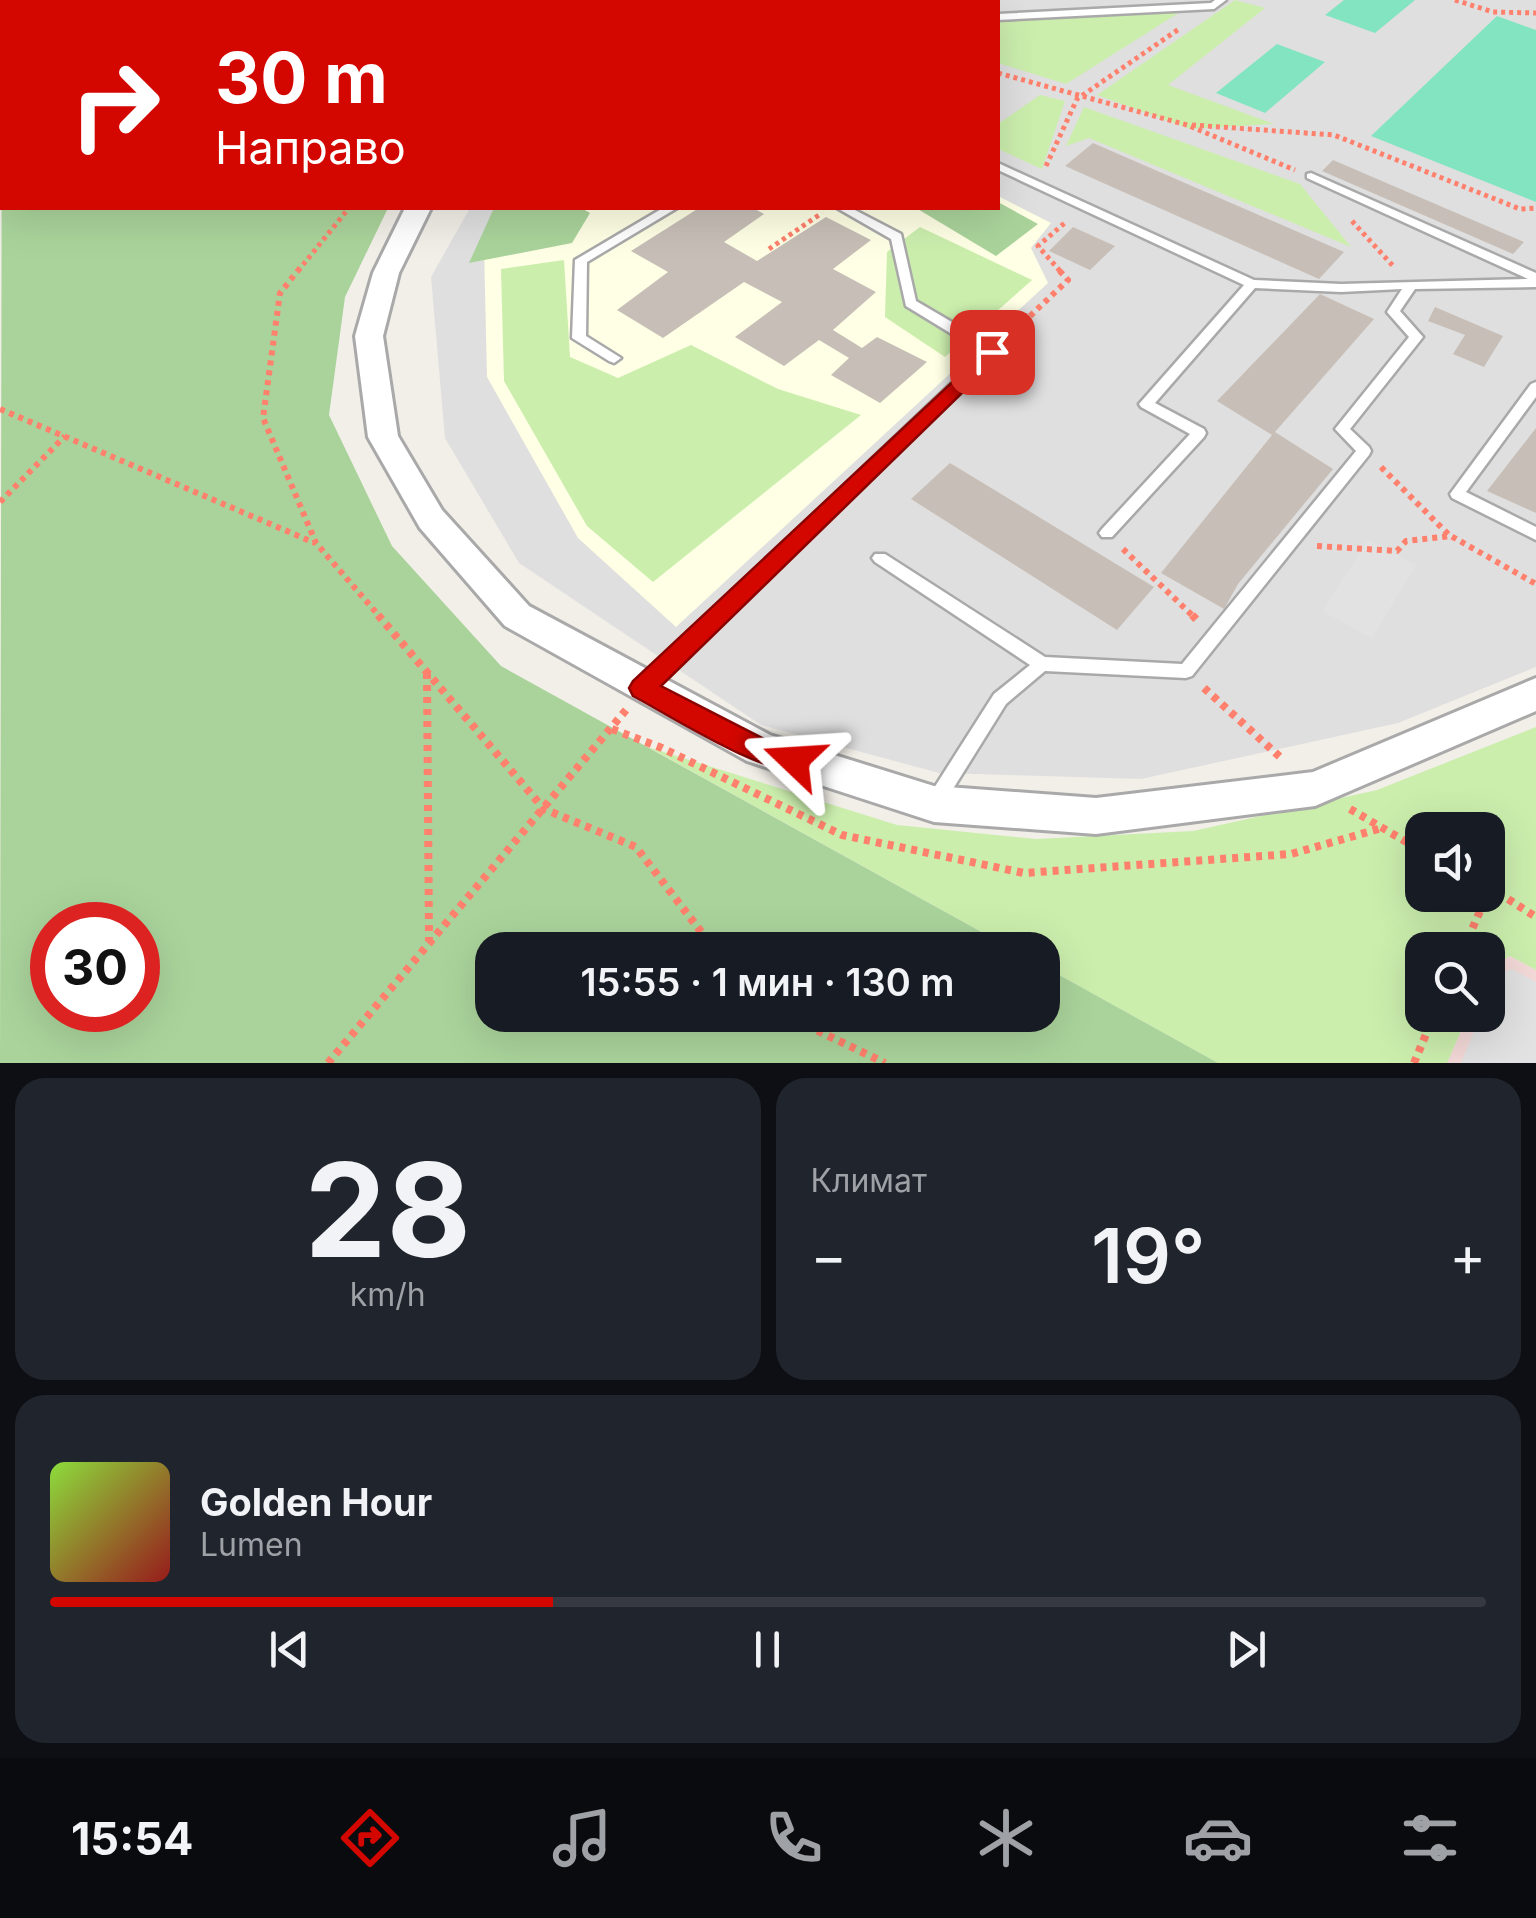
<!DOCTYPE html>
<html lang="ru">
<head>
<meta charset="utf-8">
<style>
	body { margin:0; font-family:Inter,sans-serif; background:#20242c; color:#f1f3f6; height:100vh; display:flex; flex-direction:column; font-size:38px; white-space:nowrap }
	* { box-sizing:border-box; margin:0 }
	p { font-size:32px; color:#9ea1a6 }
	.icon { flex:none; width:55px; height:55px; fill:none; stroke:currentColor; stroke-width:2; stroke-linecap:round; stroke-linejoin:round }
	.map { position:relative; height:1063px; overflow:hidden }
	.panel { display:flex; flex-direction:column; gap:15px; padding:15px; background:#0d0f14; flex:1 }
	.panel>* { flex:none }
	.hud { position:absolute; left:0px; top:0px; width:1000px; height:210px; box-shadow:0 10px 40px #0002; background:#d30600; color:#fff; overflow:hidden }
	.buttons { position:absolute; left:1405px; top:812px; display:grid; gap:20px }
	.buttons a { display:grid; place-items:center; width:100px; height:100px; border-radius:20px; background:#171b24; box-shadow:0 10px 40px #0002; font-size:50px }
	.speed { position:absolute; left:30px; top:902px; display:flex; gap:20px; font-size:50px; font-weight:700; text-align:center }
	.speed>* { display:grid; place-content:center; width:130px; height:130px; border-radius:50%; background:#171b24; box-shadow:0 10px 40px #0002; line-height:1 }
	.speed .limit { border:15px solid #d22; background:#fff; color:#111 }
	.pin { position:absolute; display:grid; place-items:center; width:85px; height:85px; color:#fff; margin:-42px; border-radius:20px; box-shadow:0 5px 15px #0006 }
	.me { position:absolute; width:110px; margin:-55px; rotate:290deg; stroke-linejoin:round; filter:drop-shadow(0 0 8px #0008) }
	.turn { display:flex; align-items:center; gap:35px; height:210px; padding:0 50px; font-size:45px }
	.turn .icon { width:130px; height:130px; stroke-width:2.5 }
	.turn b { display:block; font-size:70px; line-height:85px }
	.big { font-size:75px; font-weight:600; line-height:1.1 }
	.panel .tile { flex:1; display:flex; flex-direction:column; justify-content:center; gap:15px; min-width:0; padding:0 35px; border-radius:30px; background:#20242c }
	.panel .dial { align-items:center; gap:0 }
	.dial b { font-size:130px; line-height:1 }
	.song { display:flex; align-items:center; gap:30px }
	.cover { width:120px; height:120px; border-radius:15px; background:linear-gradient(135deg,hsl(90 70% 55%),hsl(0 70% 35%)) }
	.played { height:10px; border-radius:5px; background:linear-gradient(90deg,#d30600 35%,#363941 35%) }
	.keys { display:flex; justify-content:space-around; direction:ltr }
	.heat { display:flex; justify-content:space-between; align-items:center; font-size:55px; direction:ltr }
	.panel .tiles { flex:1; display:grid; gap:15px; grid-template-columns:1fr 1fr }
	.tile:last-child { grid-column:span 2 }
	.trip { position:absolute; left:475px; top:932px; width:585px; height:100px; border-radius:30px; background:#171b24; box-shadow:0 10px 40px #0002; font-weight:600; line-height:100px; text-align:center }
	.tab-bar { display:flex; height:160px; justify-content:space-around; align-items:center; background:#090b0e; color:#9ea1a6 }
	.tab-bar .icon { width:70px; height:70px }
	.tab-bar .current { color:#d30600 }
	.tab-bar b { font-size:45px; color:#f1f3f6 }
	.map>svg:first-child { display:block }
	.residential { fill:#e0dfdf }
	.commercial { fill:#f3d9d7 }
	.education { fill:#feffe4 }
	.grass { fill:#cbeead; fill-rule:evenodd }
	.forest { fill:#aad39b; fill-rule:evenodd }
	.pitch { fill:#83e4c2 }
	.parking { fill:#e2e2e2 }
	.building { fill:#c7bfb7 }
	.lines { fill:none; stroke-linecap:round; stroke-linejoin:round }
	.lane-casing { stroke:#a9a9a9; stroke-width:5 }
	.street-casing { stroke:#a9a9a9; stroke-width:6 }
	.path-far2 { stroke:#ff806c; stroke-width:5; stroke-dasharray:4 4; stroke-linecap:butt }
	.path-far1 { stroke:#ff806c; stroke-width:6; stroke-dasharray:5 5; stroke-linecap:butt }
	.path { stroke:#ff806c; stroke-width:8; stroke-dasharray:6 6; stroke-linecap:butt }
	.lane { fill:#fff; fill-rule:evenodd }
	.street { fill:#fff; fill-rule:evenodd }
	.route { fill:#d30600; stroke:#890400; stroke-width:2.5 }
</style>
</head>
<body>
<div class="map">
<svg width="1536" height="1063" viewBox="0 0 1536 1063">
	<rect width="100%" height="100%" fill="#f2efe8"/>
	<path class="residential" d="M589,0H1536V667L1398,723L1141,779L939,773L761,725L519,563L445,438L431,277L470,208H998V2Z"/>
	<path class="commercial" d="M1510,956L1536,970V1063H1447L1468,1015H1488V967Z"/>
	<path class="education" d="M998,196L1051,223L1031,248L1048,283L676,627L578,538L487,377L484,246L504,208H998Z"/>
	<g class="grass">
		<path d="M1235,0L1265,8L1168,85L1274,124L1190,129L1097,95Z"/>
		<path d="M1185,9L1066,84L998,63V19Z"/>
		<path d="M1040,95L1065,101L1042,169L998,149V124Z"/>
		<path d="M1084,107L1300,184L1351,247L1089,138L1066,146Z"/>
		<path d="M920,227L1032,280L945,357L885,317L887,252Z"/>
		<path d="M564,260L570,357L618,378L691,345L778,389L861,415L653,582L587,526L504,381L501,269Z"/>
		<path d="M1536,727V970L1510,956L1488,968V950H1422V1015H1468L1447,1063H1218L1043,966L1042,950H1014L648,747L897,825L1036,839L1193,831L1377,790ZM1422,830H1488V895H1422Z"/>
	</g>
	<g class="forest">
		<path d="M2,0H533L2,2V208H388L345,297L329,415L392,546L501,666L1014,950H492V1015H1042L1043,966L1218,1063H0ZM138,925V1010H52V925Z"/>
		<path d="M998,202L1038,224L996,256L916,208H998Z"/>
		<path d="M494,208H581L590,213L572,243L469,263Z"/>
	</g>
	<g class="pitch">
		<path d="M1344,0H1415L1375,33L1325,15Z"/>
		<path d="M1497,16L1536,30V202L1371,136Z"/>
		<path d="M1277,44L1325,62L1265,113L1216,93Z"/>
	</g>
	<g class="parking">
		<path d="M1368,540L1416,565L1372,638L1322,611Z"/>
		<path d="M1512,969L1536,982V1063H1461L1481,1015H1488V998L1497,974Z"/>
	</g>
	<g class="building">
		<path d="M1093,143L1344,252L1319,279L1065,166Z"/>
		<path d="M1333,160L1524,242L1513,254L1322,171Z"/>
		<path d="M699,208H753L764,214L724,242L757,261L826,217L871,240L833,269L876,292L833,330L862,348L877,337L927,362L880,403L831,375L849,358L819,340L784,366L735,337L782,302L744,282L663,338L617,310L668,272L631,251Z"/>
		<path d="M1073,227L1115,246L1090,270L1049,251Z"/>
		<path d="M1320,294L1374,319L1275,432L1333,469L1238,584L1224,609L1161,573L1272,435L1217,401Z"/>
		<path d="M1435,307L1503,336L1484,367L1453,354L1465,335L1428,321Z"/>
		<path d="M1536,428V513L1487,491Z"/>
		<path d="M950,463L1154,587L1117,630L911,499Z"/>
	</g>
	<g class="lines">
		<g class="lane-casing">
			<g id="lane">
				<path d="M950,0H961L959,2H949Z"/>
				<path d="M1215,0H1226L1214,9L998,20V14L1211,3Z"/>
				<path d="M998,163L1254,280L1341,284L1528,279L1307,178V174L1311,173L1536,273V287L1415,289L1400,311L1423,337L1350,429L1369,447L1371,451L1369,455L1192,676L1186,678L1045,671L1006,704L941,808L935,810L929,808L926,802L929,796L994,694L1030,665L875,562L872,558L875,554H885L1045,657L1182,664L1356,451L1335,429L1409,337L1387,312L1402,289L1341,292L1255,288L1155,403L1204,429L1206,433L1204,437L1112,537H1102L1099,533L1102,529L1190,434L1141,407L1139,404L1244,285L998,170Z"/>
				<path d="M663,208H677L587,262L586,336L621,358L614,363L609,361L572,338L575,260Z"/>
				<path d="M837,208H851L901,234L916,301L991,345L1008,329H1018L1019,332L650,691L644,693L638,691L636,686L638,681L983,353L906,306L891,239Z"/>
				<path d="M1536,382V397L1466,492L1536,527V540L1452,498L1450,494L1531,384Z"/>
			</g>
		</g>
		<g class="street-casing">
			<path id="street" d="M405,208H431L399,273L383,336L398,436L442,510L529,606L770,735L934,786L1096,798L1313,772L1536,678V711L1315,806L1096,834L934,822L747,761L505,626L420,528L368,437L355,336L373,273Z"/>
		</g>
		<g class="path-far2">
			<path d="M422,0L438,2"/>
			<path d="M1455,0L1493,12L1536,13"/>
			<path d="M645,2L670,0"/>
			<path d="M998,73L1187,125L1295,170"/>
			<path d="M1192,125L1334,135L1520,209L1536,208"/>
			<path d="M1046,166L1077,99L1179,29"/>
			<path d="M1352,221L1394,267"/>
			<path d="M769,249L822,213"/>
			<path d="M298,271L349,208"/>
			<path d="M1060,271L1038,246L1067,221"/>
		</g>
		<g class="path-far1">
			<path d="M300,268L280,293L263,418L316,543L380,617"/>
			<path d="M1030,316L1068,280L1057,268"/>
			<path d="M0,409L315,543"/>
			<path d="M1381,467L1450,536"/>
			<path d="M0,502L65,436"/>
			<path d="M1317,546L1397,551L1406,541L1451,536L1536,584"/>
			<path d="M1123,549L1194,617"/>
		</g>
		<g class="path">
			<path d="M378,615L544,809L636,847L715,950"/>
			<path d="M1192,615L1197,620"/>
			<path d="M427,673L429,941"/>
			<path d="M1204,688L1280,757"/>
			<path d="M612,729L662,748L842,835L1024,873L1291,854L1382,828"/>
			<path d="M1350,809L1422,851"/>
			<path d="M1488,886L1536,917"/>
			<path d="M1463,950L1487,895"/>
			<path d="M785,1015L885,1063"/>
			<path d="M328,1063L626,710"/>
			<path d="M1414,1063L1434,1015"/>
		</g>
		<use href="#lane" class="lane"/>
		<use href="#street" class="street"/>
	</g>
	<path class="route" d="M992,345L999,347V357L661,686L766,740L804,752L808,760L804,769C771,781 666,713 633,696L629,688L633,681Z"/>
</svg>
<div class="buttons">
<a><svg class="icon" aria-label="sound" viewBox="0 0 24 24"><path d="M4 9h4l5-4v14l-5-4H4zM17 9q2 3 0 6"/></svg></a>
<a><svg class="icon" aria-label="search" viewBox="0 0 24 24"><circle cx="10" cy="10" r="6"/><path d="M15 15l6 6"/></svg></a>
</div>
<div class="speed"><div class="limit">30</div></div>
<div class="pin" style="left:992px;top:352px;background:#d93025"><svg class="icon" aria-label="arrive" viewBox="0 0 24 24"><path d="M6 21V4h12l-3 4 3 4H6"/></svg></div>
<svg class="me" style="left:794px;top:760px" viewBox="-20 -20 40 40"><path d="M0-17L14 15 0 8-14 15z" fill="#d30600" stroke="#fff" stroke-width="4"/></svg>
<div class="trip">15:55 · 1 мин · 130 m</div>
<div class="hud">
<div class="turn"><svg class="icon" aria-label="right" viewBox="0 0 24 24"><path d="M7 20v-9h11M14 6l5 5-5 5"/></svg><div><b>30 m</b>Направо</div></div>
</div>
</div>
<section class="panel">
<div class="tiles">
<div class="tile dial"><b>28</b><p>km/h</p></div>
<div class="tile"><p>Климат</p>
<div class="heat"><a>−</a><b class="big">19°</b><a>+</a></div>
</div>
<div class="tile">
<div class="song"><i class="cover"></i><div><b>Golden Hour</b><p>Lumen</p></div></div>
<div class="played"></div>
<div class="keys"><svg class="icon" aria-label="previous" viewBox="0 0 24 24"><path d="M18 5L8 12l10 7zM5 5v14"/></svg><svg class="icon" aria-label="pause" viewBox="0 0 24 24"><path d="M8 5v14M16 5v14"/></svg><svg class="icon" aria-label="next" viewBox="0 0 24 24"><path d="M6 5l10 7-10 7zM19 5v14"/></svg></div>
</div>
</div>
</section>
<nav class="tab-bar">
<b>15:54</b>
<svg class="icon current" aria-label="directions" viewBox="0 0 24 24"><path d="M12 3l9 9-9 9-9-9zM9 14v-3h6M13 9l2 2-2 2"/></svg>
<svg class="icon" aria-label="music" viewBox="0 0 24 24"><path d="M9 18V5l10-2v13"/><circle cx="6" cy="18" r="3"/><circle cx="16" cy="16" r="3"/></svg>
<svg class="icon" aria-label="phone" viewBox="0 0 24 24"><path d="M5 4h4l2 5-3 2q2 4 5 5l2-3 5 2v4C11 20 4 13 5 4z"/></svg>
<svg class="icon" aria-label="climate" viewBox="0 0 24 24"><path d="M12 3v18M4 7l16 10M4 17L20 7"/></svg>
<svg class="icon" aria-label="car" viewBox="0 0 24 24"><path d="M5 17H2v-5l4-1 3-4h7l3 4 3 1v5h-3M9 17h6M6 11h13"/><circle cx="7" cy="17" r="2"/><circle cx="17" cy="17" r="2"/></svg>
<svg class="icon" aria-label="filters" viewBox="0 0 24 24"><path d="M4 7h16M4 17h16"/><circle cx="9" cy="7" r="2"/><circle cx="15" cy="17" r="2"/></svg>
</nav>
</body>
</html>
